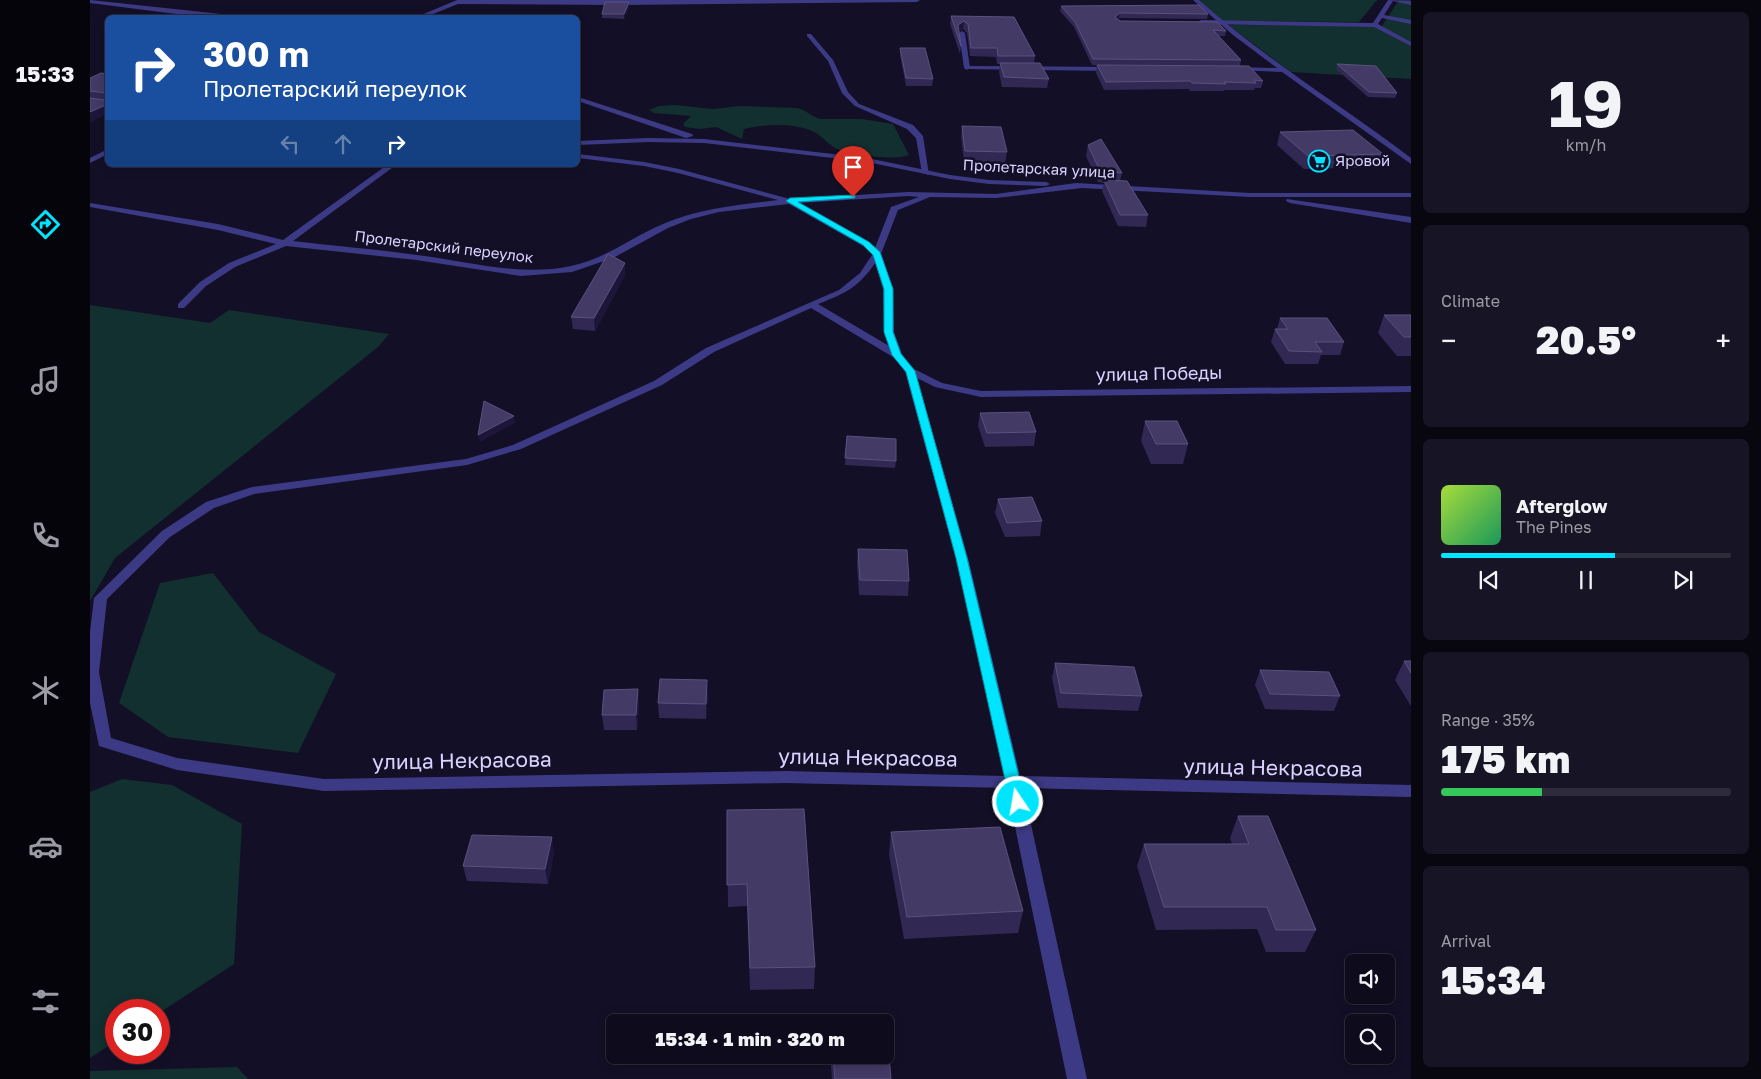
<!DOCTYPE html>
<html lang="en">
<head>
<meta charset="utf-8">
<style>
	body { margin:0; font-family:"Golos Text",sans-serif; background:#171425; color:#f1f3f6; height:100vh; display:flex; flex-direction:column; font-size:19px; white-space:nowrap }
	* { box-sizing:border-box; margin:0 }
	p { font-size:16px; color:#9b9ba3 }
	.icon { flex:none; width:28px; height:28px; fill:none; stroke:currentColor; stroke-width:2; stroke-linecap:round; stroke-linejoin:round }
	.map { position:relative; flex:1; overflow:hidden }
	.side { display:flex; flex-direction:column; gap:12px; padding:12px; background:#08060f; width:350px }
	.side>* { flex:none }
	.hud { position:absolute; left:15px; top:15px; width:475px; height:152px; border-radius:8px; box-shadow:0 2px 12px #0003,0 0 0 1px #2e2b3b; background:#1a4fa0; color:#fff; overflow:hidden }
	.controls { position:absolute; left:1255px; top:954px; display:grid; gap:10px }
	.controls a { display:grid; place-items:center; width:50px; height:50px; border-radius:8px; background:#0e0b1c; box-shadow:0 2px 12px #0003,0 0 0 1px #2e2b3b; font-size:25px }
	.speed { position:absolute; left:15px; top:999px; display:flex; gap:10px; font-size:25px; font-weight:700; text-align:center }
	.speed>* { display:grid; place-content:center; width:65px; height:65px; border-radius:50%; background:#0e0b1c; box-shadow:0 2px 12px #0003,0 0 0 1px #2e2b3b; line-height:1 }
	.speed .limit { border:8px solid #d22; background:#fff; color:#111 }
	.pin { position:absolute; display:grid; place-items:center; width:42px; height:42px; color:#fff; margin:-51px -21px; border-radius:50% 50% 50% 0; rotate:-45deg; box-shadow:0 0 5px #0007 }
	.pin .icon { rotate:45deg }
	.me { position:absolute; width:55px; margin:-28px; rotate:348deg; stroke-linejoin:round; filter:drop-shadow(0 0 4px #0008) }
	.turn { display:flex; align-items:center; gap:18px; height:105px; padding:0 15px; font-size:22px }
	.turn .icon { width:65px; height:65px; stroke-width:2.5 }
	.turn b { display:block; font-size:35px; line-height:42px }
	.lanes { display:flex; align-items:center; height:48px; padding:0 15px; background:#0003; justify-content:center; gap:25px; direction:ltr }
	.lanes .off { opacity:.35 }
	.big { font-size:38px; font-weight:800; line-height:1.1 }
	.side .tile { flex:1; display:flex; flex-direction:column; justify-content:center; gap:8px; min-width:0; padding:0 18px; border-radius:8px; background:#171425 }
	.side .dial { align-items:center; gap:0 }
	.dial b { font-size:65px; line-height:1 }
	.song { display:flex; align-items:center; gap:15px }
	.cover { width:60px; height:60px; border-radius:8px; background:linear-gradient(135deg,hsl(80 70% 55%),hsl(150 70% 35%)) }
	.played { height:5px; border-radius:2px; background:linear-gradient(90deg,#00e5ff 60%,#2e2b3b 60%) }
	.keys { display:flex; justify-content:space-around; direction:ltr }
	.heat { display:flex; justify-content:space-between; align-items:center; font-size:28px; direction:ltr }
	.charge { height:8px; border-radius:4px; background:linear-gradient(90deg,#34c759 35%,#2e2b3b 0) }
	.trip { position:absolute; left:516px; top:1014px; width:288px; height:50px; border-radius:8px; background:#0e0b1c; box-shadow:0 2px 12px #0003,0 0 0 1px #2e2b3b; font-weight:800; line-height:50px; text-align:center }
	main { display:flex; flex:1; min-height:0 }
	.tab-bar { display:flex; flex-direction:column; width:90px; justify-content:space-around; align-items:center; background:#06040b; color:#9b9ba3 }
	.tab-bar .icon { width:35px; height:35px }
	.tab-bar .active { color:#00e5ff }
	.tab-bar b { font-size:22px; color:#f1f3f6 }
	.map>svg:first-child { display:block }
	.green { fill:#12302f }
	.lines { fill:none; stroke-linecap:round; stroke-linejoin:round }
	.service { fill:#3d3a85; fill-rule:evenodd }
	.minor { fill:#3d3a85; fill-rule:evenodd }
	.wall { fill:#312854 }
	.shaded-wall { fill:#1d163a }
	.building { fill:#433a66; stroke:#5a527e }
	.route { fill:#00e5ff; stroke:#0095a6 }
	.labels { text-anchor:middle; stroke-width:5; stroke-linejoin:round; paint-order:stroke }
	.far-poi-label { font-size:15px; fill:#d9d4ff; stroke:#130f26; text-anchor:start }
	.far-street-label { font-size:15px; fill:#d9d4ff; stroke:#130f26 }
	.street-label { font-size:18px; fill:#d9d4ff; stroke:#130f26 }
	.near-street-label { font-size:21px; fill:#d9d4ff; stroke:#130f26 }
</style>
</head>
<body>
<main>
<nav class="tab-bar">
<b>15:33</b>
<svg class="icon active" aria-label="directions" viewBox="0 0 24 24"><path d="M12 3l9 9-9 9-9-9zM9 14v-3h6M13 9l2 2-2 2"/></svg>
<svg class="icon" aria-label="music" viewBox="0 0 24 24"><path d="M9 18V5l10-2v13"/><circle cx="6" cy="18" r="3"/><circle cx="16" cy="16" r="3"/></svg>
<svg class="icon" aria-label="phone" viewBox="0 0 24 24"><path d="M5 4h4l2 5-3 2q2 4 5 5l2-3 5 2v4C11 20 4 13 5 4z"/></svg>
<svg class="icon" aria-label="climate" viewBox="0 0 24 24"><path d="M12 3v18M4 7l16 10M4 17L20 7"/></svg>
<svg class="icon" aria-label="car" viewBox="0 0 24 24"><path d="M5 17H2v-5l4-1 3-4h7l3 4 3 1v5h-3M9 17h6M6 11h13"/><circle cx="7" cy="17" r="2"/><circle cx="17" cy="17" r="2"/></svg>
<svg class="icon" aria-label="filters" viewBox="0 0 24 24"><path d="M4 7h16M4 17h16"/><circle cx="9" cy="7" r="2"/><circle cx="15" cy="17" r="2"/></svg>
</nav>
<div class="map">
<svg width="1321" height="1079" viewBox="0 0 1321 1079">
	<rect width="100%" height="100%" fill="#130f26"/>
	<g class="green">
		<path d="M1109,0H1287L1269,22L1133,21Z"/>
		<path d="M1309,0H1321V79L1201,72L1138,25L1292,26Z"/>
		<path d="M585,105L623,109L650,106L707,108C717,110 721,117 731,119H772L803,124L819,155C805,161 761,155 747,149C738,145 732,135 722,131C703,123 674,124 654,129L652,139L626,127L610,129L595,127L593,124L601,116L564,113L559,110L569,106Z"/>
		<path d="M0,305L120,323L139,310L299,334L288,347L25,558L0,601Z"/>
		<path d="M123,573L169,632L246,674L208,753L78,737L29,703L70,583Z"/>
		<path d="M32,779L82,785L152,824L144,964L69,1013V1010H26V1041L0,1058V792Z"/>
		<path d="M147,1067L158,1079H0V1071Z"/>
	</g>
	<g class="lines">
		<g class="service">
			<path d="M1298,0L1321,1V5L1303,1L1294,15L1321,20V24L1292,18L1288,24L1321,42V46L1284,27L1111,24L1108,22L1111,20L1283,23Z"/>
			<path d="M872,31L875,33L880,68L877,70L874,68L869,33Z"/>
			<path d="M717,34H721L743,60L758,92L769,104L823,125L833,136L839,175L832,173L826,138L817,129L765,106L752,93L738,61L717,36Z"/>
			<path d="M787,251L791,254C772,284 762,291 728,304L811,353V357H803L721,308L624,352L572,385L431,449L377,465L164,494L124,508L80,537L17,599L9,672L21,738L87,758L234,779L240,781L242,785L240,789L234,791L87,770L9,746L0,703V632L4,598L72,531L116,502L162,487L376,459L423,445L564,381L616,348L749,290L770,273L784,252Z"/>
		</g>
		<g class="minor">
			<path d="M0,0L150,16L153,18L94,15L0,3Z"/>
			<path d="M367,0H830L827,2L530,5L368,4L333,18H324Z"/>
			<path d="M1103,0H1109C1175,59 1251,105 1321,158V164L1192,72L1143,70L1142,69L1145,67L1187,68L1143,35Z"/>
			<path d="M877,66L1023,67L1026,69L1023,71L875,69V67Z"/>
			<path d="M488,97L602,134L603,136L596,138L488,101Z"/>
			<path d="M558,138L614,139L777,158L860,175L899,180L956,182L960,184L956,186L899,184L860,179L777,162L614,143L558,142L488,145V141Z"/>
			<path d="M18,149V154L0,163V158Z"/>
			<path d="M488,154L554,162L589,169L700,199L818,192L906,194L986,183L1160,193H1321V197H1160L992,188L906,198L840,197L808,210L791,254L803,289L804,332L812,354L824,369L852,383L891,391L1321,386V392L891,397L845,387L827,378L878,558L930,776L1321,785V797L933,788L997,1079H977L917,788L695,783L234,791L228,789L226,785L228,781L234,779L695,771L915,776L866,558L815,371L802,355L794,332L793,289L783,255L773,246L699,204L629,212L601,219L578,228L523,258L482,272L431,276L326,260L196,246L145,267L116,286L94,308H88V304L110,282L139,263L186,244L128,230L0,207V203L128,224L193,240L297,165H306L203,241C244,246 286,249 327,255C377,261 430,277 481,266C515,259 542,237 573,224C609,208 649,205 688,200L588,173L554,166L488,158ZM818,196L829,197L801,207L785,248L779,242L709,203Z"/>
			<path d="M1197,199L1321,217V223L1200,203L1196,201Z"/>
		</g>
	</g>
	<g class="wall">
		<path d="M971,6L1118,14L1117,19L1029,18L1028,19L1030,21L1136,31L1135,36H1128L1151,60L1150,66L1002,65L984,27L970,11Z"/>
		<path d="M539,7L534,19L512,18V14Z"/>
		<path d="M861,16L924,17L945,56L944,63L959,79L957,88L912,87L909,72L910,64H907L906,57L880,56L877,33L873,29L869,32L871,46L870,54L860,24Z"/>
		<path d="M810,48L843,79L842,86H816L810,55Z"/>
		<path d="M1247,64L1307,93L1305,98L1278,97L1246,69Z"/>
		<path d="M1007,65L1173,81L1171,88H1165L1164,90H1134V91H1100L1099,89L1014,90L1006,73Z"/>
		<path d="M18,74V113L0,122V78Z"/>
		<path d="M872,126L917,152L915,163L874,162L871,137Z"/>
		<path d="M1190,132L1293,154L1289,167L1214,169L1187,145Z"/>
		<path d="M998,145L1032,173L1030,181L1058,215L1056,227L1028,226L1012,191L1014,183L1008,182L996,156Z"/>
		<path d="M535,263V275L505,331L483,329L481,317Z"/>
		<path d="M1294,315H1321V356H1307L1288,333Z"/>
		<path d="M1190,318L1254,342L1250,355H1231L1228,364H1195L1181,342L1185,329H1187Z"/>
		<path d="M890,413L946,432L944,446L895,447L888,426Z"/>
		<path d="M1055,421L1098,444L1093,464H1061L1051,441Z"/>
		<path d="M757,436L806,461L805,468L755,465Z"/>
		<path d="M908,499L952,521L950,536L915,537L905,513Z"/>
		<path d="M768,549L819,581L818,596L769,595L767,564Z"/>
		<path d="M1314,661H1321V706L1305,680Z"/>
		<path d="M965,663L1052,696L1048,711L968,708L962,678Z"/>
		<path d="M1170,670L1250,696L1244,711L1175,709L1165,685Z"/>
		<path d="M618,695L616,719L569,718L568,703Z"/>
		<path d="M549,704L547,730H514L512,715Z"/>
		<path d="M637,810L725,967L724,989L660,990L657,906L638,907Z"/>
		<path d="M1148,816L1226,930L1215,952H1176L1167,929L1066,930L1047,866L1054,844H1142L1140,838Z"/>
		<path d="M801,832L933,911L928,933L814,939L799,855Z"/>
		<path d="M464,852L458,884L377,881L373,866Z"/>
		<path d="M740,1055H795L801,1079H742Z"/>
	</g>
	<g class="shaded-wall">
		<path d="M539,2V7L534,19V14Z"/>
		<path d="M1030,13L1029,18L1024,23L1025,17Z"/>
		<path d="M874,21L873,29L867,33L868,25Z"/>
		<path d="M18,104V113L0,122V112Z"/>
		<path d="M535,263V275L505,331L504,318Z"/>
		<path d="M424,416L425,423L390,442L388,435Z"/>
		<path d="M617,680L618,695L616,719V704Z"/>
		<path d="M548,689L549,704L547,730L546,715Z"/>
		<path d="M462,837L464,852L458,884L455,869Z"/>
	</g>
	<g class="building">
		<path d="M515,2H539L534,14H512Z"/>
		<path d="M1109,5L1118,14L1030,13L1025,17L1030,21L1127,22L1136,31L1123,30L1151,60L1003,59L985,22L971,6Z"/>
		<path d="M861,16L924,17L945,56H908L907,48H881L878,24L874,21L868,25L871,46Z"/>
		<path d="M810,48H835L843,79L816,78Z"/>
		<path d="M910,63H950L959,79L914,77Z"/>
		<path d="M1247,64L1286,66L1307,93L1279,92Z"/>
		<path d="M1007,65L1159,66L1173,81L1164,80L1166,83L1134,82L1136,84L1102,83L1100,81L1016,82Z"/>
		<path d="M11,73L18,74V104L0,112V98L15,100L17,95L16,93L0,91V78Z"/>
		<path d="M872,126L911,127L917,152L875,151Z"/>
		<path d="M1263,130L1293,154L1218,156L1190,132Z"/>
		<path d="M1011,139L1032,173L1010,171L998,145Z"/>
		<path d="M1014,180L1037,181L1058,215H1030Z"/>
		<path d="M518,254L535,263L504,318L481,317Z"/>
		<path d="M1294,315H1321V337H1314Z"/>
		<path d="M1190,318H1237L1254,342H1225L1232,352L1199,351L1185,329H1198Z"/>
		<path d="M394,401L424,416L388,435Z"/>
		<path d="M939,412L946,432L897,433L890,413Z"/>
		<path d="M1055,421H1087L1098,444H1066Z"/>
		<path d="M757,436L806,439V461L755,458Z"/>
		<path d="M942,497L952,521L917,523L908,499Z"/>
		<path d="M768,549L817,550L819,581L770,580Z"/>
		<path d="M1314,661H1321V673Z"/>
		<path d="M965,663L1044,667L1052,696L971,693Z"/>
		<path d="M1170,670L1239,672L1250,696L1180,694Z"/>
		<path d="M570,679L617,680L616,704L568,703Z"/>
		<path d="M548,689L546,715H512L514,690Z"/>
		<path d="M714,809L725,967L660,968L657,884L637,885V810Z"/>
		<path d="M1148,816H1178L1226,930H1186L1177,907H1074L1054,844H1159Z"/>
		<path d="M910,827L933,911L817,917L801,832Z"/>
		<path d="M382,835L462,837L455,869L373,866Z"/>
		<path d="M743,1055H799L801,1079H745Z"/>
	</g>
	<path class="route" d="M763,195H765V198L708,202L779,242L790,252L803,289V332L811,354L825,371L877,558L935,802L933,806L928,807L922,806L920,802L866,558L816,372L802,355L794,332V289L783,255L773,245L696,201L700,198Z"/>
	<defs>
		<g id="supermarket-ring" transform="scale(1.125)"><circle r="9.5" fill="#130f26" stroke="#00e5ff" stroke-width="1.5"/><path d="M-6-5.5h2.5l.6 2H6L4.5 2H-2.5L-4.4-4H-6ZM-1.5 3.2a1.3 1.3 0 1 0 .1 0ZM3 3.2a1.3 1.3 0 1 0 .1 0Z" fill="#00e5ff"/></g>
	</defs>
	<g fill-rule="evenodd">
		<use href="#supermarket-ring" x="1229" y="161"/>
	</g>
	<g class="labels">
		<g class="far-poi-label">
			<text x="1245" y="166">Яровой</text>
		</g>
		<g class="far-street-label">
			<text transform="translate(949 169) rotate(3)" y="5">Пролетарская улица</text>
			<text transform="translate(354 247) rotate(7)" y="5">Пролетарский переулок</text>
		</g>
		<g class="street-label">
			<text transform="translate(1069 374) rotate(-1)" y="6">улица Победы</text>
		</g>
		<g class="near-street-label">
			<text transform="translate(778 758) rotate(1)" y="7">улица Некрасова</text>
			<text transform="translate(372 761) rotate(-1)" y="7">улица Некрасова</text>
			<text transform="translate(1183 768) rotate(1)" y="7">улица Некрасова</text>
		</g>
	</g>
</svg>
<div class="controls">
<a><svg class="icon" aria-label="sound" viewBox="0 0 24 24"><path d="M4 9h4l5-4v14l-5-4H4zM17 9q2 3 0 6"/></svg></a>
<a><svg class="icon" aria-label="search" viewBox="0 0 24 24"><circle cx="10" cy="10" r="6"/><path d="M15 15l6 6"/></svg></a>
</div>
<div class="speed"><div class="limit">30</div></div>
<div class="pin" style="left:763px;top:197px;background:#d93025"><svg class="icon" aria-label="arrive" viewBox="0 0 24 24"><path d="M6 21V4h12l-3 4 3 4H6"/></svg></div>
<svg class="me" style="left:928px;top:802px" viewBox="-20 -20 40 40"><circle r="17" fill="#00e5ff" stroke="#fff" stroke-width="3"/><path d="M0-11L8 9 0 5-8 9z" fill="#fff"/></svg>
<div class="trip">15:34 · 1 min · 320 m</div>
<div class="hud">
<div class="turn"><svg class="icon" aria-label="right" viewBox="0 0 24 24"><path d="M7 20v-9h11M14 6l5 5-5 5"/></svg><div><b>300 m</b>Пролетарский переулок</div></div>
<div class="lanes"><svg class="icon off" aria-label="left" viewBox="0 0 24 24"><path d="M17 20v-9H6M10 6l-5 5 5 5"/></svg><svg class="icon off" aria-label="ahead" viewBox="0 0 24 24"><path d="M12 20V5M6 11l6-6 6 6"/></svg><svg class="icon" aria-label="right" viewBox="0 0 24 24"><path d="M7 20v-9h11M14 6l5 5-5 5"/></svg></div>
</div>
</div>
<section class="side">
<div class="tile dial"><b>19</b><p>km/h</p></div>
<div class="tile"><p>Climate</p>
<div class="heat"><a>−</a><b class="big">20.5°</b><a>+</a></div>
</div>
<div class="tile">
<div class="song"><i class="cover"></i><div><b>Afterglow</b><p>The Pines</p></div></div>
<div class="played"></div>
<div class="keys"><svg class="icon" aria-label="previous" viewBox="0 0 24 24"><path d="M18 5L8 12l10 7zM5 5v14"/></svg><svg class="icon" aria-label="pause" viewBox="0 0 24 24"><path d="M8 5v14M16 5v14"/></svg><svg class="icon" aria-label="next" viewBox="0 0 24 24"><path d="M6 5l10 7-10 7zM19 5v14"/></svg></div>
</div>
<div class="tile"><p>Range · 35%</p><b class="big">175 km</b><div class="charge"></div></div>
<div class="tile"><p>Arrival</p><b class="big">15:34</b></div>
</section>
</main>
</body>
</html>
